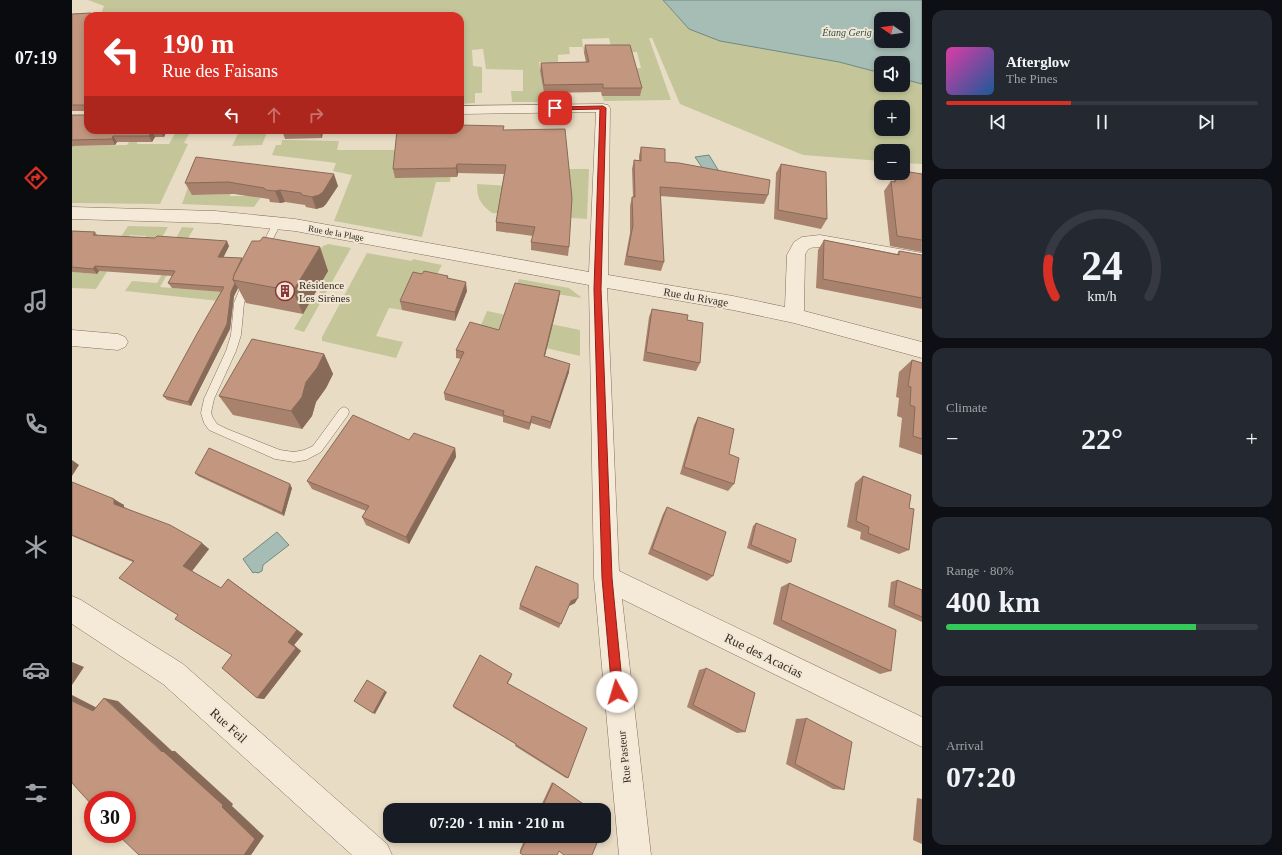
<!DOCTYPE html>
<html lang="en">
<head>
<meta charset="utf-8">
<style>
	body { margin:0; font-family:Georgia,serif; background:#242831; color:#f1f3f6; height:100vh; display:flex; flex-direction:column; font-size:15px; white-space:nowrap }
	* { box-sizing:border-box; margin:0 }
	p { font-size:13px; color:#9ea1a6 }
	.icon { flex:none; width:22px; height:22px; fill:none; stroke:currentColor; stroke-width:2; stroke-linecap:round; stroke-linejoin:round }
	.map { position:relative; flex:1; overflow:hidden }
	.drawer { display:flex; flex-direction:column; gap:10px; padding:10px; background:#0d0f14; width:360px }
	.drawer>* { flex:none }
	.top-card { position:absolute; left:12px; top:12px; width:380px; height:122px; border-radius:12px; box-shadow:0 2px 6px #0003; background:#d93025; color:#fff; overflow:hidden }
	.needle { width:26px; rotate:283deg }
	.tools { position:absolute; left:802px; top:12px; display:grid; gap:8px }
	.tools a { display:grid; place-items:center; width:36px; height:36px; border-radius:8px; background:#171b24; box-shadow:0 2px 6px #0003; font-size:20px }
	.speed { position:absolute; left:12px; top:791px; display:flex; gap:8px; font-size:20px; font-weight:700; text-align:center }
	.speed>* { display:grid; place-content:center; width:52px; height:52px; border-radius:50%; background:#171b24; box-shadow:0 2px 6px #0003; line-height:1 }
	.speed .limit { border:6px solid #d22; background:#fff; color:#111 }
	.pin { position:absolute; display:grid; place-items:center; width:34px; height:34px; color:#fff; margin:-17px; border-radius:8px; box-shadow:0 2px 6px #0006 }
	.me { position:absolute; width:44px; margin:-22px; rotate:354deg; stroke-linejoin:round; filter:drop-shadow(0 0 3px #0008) }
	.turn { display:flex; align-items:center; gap:14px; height:84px; padding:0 12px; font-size:18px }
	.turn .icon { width:52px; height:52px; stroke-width:2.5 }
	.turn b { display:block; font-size:28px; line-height:34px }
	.lanes { display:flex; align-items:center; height:38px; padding:0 12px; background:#0003; justify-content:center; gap:20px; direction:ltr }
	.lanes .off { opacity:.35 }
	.big { font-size:30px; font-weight:700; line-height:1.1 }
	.drawer .card { flex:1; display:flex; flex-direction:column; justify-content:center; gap:6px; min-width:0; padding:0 14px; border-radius:12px; background:#242831 }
	.drawer .dial { align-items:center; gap:0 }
	.dial svg { height:104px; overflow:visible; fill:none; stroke:#363941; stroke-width:7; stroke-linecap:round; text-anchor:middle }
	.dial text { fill:#f1f3f6; stroke:none }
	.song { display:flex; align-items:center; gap:12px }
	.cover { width:48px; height:48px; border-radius:6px; background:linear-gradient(135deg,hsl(320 70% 55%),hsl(210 70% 35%)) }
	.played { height:4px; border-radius:2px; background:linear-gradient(90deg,#d93025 40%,#363941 40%) }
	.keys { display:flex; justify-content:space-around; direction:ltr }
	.heat { display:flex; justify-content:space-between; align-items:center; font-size:22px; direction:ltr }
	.charge { height:6px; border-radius:3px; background:linear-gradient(90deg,#34c759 80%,#363941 0) }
	.trip { position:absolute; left:311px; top:803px; width:228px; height:40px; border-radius:12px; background:#171b24; box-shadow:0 2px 6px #0003; font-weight:700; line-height:40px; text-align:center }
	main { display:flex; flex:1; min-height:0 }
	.tabs { display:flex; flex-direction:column; width:72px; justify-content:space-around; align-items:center; background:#090b0e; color:#9ea1a6 }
	.tabs .icon { width:28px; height:28px }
	.tabs .current { color:#d93025 }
	.tabs b { font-size:18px; color:#f1f3f6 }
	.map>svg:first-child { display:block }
	.green { fill:#c4c69a; fill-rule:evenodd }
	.water { fill:#a6bdb5; stroke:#6e8a81; fill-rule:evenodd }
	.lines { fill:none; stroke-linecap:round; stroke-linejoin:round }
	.lane-casing { stroke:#826f5d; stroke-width:1 }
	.street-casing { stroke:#826f5d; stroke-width:1 }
	.lane { fill:#f5ead8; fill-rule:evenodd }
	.street { fill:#f5ead8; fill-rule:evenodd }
	.wall { fill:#a8826d }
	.shaded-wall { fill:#886a59 }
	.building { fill:#c3977f; stroke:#886a59 }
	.route { fill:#d93025; stroke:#8d1f18 }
	.labels { text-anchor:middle; stroke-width:4; stroke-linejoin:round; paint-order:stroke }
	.far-street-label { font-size:9px; fill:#34281f; stroke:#f1e7d4 }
	.far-water-label { font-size:10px; font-style:italic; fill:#30524e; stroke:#f1e7d4 }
	.poi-label { font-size:11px; fill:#34281f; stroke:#f1e7d4; text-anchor:start }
	.street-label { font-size:11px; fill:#34281f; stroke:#f1e7d4 }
	.near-street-label { font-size:13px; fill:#34281f; stroke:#f1e7d4 }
</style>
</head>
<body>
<main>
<nav class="tabs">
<b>07:19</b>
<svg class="icon current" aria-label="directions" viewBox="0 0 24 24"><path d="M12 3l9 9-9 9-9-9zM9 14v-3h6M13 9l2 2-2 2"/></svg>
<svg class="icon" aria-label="music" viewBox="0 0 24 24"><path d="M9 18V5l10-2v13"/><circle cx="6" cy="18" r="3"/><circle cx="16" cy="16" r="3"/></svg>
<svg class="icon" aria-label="phone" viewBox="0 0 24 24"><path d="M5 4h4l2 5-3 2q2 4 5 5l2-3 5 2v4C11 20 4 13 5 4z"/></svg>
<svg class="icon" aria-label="climate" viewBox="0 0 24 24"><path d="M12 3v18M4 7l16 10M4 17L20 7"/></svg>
<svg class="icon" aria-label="car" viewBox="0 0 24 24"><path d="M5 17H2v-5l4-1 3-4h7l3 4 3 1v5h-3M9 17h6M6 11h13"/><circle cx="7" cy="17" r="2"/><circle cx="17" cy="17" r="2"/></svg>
<svg class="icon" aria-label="filters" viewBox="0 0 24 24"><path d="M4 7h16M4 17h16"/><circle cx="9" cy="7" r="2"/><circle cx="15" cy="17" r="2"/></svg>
</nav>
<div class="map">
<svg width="850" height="855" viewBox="0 0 850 855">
	<rect width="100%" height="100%" fill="#e9dcc5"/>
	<g class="green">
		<path d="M16,0H591L604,15L809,73V85H831V79L850,84V164L831,163V151H809V161L731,155L608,104L580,38H577L599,100L532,101L530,96H568L554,69L569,68L565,52L512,53L511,47H497L498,54L486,55V62H467L472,94H470L471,102H440L439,91H451V70L414,69L411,49L400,50L401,66L410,67V93H403V103L388,104V65H390V56H388V16H28L32,6ZM537,38L539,47H511L510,39ZM809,107H831V129H809Z"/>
		<path d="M105,130H119L112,143L116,144L88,204L0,203V146L55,145L57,142H65V144H97Z"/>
		<path d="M168,130H196L190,145L160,146Z"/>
		<path d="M210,140L267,141L265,150H324L381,155L378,182H364L350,237L262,221L280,175L261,171L264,163L200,155L204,145H209Z"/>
		<path d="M479,169H517L515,219L420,213C408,204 405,198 405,184L438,186Z"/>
		<path d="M205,175L182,207L110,204L119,179L120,195L158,194V196H183Z"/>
		<path d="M56,226L96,227L89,239H73L74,236L58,235L24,289L0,288V272L25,274Z"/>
		<path d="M110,227L122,228L88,287L152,292L147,301L53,291L60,281L85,283L110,241L103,240Z"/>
		<path d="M256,244L279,248L232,332L222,329L239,300L243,301L253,283L249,282L235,267L251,246Z"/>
		<path d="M295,253L340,261L341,259L370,265L363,278L343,281L330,310L317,308L304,336L331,342L324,358L250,341V337Z"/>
		<path d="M447,279L497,288L510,298L444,288Z"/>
		<path d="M415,311L508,330V356L406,332Z"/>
	</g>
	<g class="water">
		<path d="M591,0H850V84L831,79V63H809V73L767,62L648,41L617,29ZM809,19H831V41H809Z"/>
		<path d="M637,155L648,173L635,175L623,157Z"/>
		<path d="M205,532L217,545L191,565L190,571L186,573L183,572L181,573L171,559Z"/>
	</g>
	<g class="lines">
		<g class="lane-casing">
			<g id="lane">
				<path d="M205,220L209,223L194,253H188L187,251L201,223Z"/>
				<path d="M176,278L181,281L172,303L169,335L164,351L142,399L139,413L141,418L145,424L155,429L208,450L222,452L232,450L241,446L268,409L272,407L276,409L277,412L276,415L249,452L234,460L222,462L203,459L137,430L132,423L129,413L132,399L154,351L159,335L162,303L171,281Z"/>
			</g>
		</g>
		<g class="street-casing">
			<g id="street">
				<path d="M531,104L536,105L538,108L536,275L661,296L713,307L715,255L722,242L730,237L748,235L850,253V265L748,247C740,247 736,247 733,255L732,311L850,342V358L722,323L661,310L535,288L547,571L850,717V747L550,599L579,855H547L522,578L517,285L223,231L143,223L0,219V207L143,211L223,219L517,272L524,112L388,114V106Z"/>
				<path d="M0,330L46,334L53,337L56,342L53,347L46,350L0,346Z"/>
				<path d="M0,596L9,600L111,664L315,844L320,855H280L91,684L0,624Z"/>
			</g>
		</g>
		<use href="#lane" class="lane"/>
		<use href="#street" class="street"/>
	</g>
	<g class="wall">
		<path d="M19,13L21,16H16V130H95L92,137H83L80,142H45L43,145L1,146L0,147V115H13V111H0V14Z"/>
		<path d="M513,45L570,88L568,96H530L529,92L472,93L468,71L469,63L514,62L512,53Z"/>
		<path d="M212,130H251L250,138L213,139L211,133Z"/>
		<path d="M432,130L497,247L496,256L459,250V242L461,236L424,231V222L432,174L386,173L385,177L323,178L321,169Z"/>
		<path d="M569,147L593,162L696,195L692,204L588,196L592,262L589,271L552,265L558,233V206L560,197H561L560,169L562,160H567V156Z"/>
		<path d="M124,157L266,186L254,204L251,207L244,209L234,207L233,205L213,202L208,203L198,202L197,199L162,194L120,195L113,183Z"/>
		<path d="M709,164L755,219L749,229L702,219L704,173Z"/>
		<path d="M826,173L849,174L850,173V252L818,246L812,191L819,181L821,182Z"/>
		<path d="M0,231L23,232L25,235L157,246L151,258H170L248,247L256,271L231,314L174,303L166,288L162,296L158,329L119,406L95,400L91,396L150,292L100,288L96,283L100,276L27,271L25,274L0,272Z"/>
		<path d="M752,240L825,254L827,251L850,255V309L744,288L746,250Z"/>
		<path d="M350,274L376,276V278L395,291L383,321L330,310L328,301Z"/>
		<path d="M487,299L473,356L497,372L478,429L459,423L457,430L431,422V417L373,400L372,393L389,359L384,358V350L427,330Z"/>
		<path d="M580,309L628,363L624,371L571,361L577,317Z"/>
		<path d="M252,354L261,374L254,388L244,402L240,416L230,429L161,415L147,396Z"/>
		<path d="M840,360L850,363V455L827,447L830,418L825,416L827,398L824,397L827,372Z"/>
		<path d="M626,417L657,454L662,484L656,491L608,474L622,425Z"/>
		<path d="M337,440L383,448L384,457L337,544L294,525L290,517L294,511L240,489L235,481Z"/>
		<path d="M123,473L220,488L212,516L126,476Z"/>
		<path d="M791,476L837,508V550L827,554L788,539L789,532L775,527L783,483Z"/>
		<path d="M0,482L52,505V507L137,549L120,571L149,588L156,579L231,634L222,645L229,651L192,699L185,698L160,655L106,615L61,562L0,536Z"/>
		<path d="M595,507L641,576L635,581L576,554L591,514Z"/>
		<path d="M684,523L719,562L715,564L675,548L681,526Z"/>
		<path d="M825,580L850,590V622L816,607L819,582Z"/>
		<path d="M717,583L819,671L808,674L701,624L709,587Z"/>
		<path d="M503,603L497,606L487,628L447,609L448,605Z"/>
		<path d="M634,668L673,732L665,733L615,707L627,670Z"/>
		<path d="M440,676L436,683L496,778H494L443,746L444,744L382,708L381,706Z"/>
		<path d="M734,718L772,790L761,789L714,764L724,719Z"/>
		<path d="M480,782L481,783L520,810H467Z"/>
		<path d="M845,798L850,799V844L841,840Z"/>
		<path d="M454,836H527L487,851L448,853V850Z"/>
	</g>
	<g class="shaded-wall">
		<path d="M89,130H95L92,137L88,131Z"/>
		<path d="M249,130H251L250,138L248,133Z"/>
		<path d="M80,131L83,137L80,142L77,136Z"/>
		<path d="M41,136L45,142L43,145L40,139Z"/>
		<path d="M385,164L386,173L385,177L384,168Z"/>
		<path d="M262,174L266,186L254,204L251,207L244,209L240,197Z"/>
		<path d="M208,190L213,202L208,203L203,191Z"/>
		<path d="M155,241L157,246L149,262L146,257Z"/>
		<path d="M248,247L256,271L231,314L221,291Z"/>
		<path d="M23,266L27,271L25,274L21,269Z"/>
		<path d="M394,282L395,291L383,321V312Z"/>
		<path d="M163,283L166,288L162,296L158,329L119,406L116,402L159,292Z"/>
		<path d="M488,291L487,299L471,363L472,356Z"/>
		<path d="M252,354L261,374L254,388L244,402L240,416L230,429L219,411L234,382Z"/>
		<path d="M498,364L497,372L478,429L479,422Z"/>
		<path d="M460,416L459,423L457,430L458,423Z"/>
		<path d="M383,448L384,457L337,544L334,537Z"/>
		<path d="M0,460L7,465L0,476Z"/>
		<path d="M218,484L220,488L212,516L210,513Z"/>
		<path d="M42,499L52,505V510L42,504Z"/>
		<path d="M130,543L137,549L120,571L111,566Z"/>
		<path d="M156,579L231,634L222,645L229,651L192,699L185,698L216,642Z"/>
		<path d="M506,598L503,603L497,606L499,601Z"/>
		<path d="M0,662L12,667L0,685Z"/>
		<path d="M313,691L315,692L303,714L301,713Z"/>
		<path d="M0,695L35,713L21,711L0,701Z"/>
		<path d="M32,698L46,701L100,751H103L161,804L160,806L192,836L179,855H172L150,807Z"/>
	</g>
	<g class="building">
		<path d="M19,13L17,16H16V130H89L88,131H80L77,136H41L40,139L0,140V115H13V105H0V14Z"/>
		<path d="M513,45H558L570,88H531V84L472,85L469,63L517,62Z"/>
		<path d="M388,125L432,126L431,130L493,129L500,198L497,247L459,242L463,227L424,222L434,165L385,164L384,168L321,169L325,130H388Z"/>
		<path d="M212,130H249L248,133H211Z"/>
		<path d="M569,147L593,149V162L607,163L698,180L696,195L588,187L592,262L555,256L561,225L560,197H563L562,160L569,161Z"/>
		<path d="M124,157L262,174L251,192L247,195L240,197L230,195L229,193L208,190L203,191L194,190L192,188L156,182L113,183Z"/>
		<path d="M709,164L754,172L755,219L706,210Z"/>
		<path d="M831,171L850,174V240L825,236L819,181L823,182L827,173H831Z"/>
		<path d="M0,231L23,232L21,235L83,238L85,236L155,241L146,257L170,258L162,275L161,280L163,283L159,292L155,324L116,402L91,396L126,332L152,287L96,283L103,271L23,266L21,269L0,267Z"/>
		<path d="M191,237L248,247L221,291L161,280L162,275L180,241H188Z"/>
		<path d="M752,240L827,255V251L850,255V298L751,279Z"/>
		<path d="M352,271L376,276L375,278L394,282L383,312L328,301L341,272L350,274Z"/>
		<path d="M443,283L488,291L472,356L498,364L479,422L460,416L458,423L431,415L432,411L372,393L392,352L384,350L398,322L427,330Z"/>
		<path d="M580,309L616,315L615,320L631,323L628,363L574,352Z"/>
		<path d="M180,339L252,354L245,368L234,382L230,397L219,411L147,396Z"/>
		<path d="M840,360L850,363V439L841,436L843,407L838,405L839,387L836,386Z"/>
		<path d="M281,415L337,440L342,433L383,448L334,537L290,517L297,506L235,481Z"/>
		<path d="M626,417L662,429L657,454L667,458L662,484L612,467Z"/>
		<path d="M137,448L218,484L210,513L123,473Z"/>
		<path d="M791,476L839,495L837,508L842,509L837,550L796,533L797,527L784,521Z"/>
		<path d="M0,482L42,499V504L98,525L130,543L111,566L149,588L156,579L225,630L216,642L224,648L185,698L150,668L160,655L103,619L106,615L47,578L62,561L0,535Z"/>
		<path d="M595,507L654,532L641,576L580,549Z"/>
		<path d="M684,523L724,539L719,562L679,545Z"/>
		<path d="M464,566L506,584V598L499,601L489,624L448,605Z"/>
		<path d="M825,580L850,590V617L822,605Z"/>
		<path d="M717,583L824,630L819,671L709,620Z"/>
		<path d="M408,655L440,674L435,683L515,728L496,778L444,745V744L381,706Z"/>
		<path d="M634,668L683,693L673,732L621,705Z"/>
		<path d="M295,680L313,691L301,713L282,701Z"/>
		<path d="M32,698L90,752L91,751L151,805L150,807L183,839L172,855H67L45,834H55V800H21V806L0,783V701L21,711Z"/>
		<path d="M734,718L780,742L772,790L723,764Z"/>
		<path d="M481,783L520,810H469Z"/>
		<path d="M456,836H527L524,843H525L520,855H492L487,851L485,855H451L448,853Z"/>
	</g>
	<path class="route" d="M531,106L534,108L529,289L540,578L551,692L550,696L545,697L541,696L540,692L530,578L522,289L528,109L483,110L480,108L483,107Z"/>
	<defs>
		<g id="building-ring" transform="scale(1)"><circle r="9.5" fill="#f1e7d4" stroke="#8b343a" stroke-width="1.5"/><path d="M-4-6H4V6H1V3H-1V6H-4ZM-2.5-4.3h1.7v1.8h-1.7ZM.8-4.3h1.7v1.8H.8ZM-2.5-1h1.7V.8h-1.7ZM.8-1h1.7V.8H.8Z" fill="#8b343a"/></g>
	</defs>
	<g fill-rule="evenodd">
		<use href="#building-ring" x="213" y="291"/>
	</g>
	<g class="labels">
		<g class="far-street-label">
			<text transform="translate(264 233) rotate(10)" y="3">Rue de la Plage</text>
		</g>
		<g class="far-water-label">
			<text x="775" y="36">Étang Gerig</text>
		</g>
		<g class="poi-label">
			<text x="227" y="289">Résidence<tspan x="227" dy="13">Les Sirènes</tspan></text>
		</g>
		<g class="street-label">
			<text transform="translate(624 297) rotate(10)" y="4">Rue du Rivage</text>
			<text transform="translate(552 757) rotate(-96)" y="4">Rue Pasteur</text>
		</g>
		<g class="near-street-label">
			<text transform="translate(692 655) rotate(26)" y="5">Rue des Acacias</text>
			<text transform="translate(157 725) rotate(42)" y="5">Rue Feil</text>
		</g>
	</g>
</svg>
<div class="tools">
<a><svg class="needle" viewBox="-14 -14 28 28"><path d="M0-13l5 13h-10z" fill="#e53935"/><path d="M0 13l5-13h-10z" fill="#9ea1a6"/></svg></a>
<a><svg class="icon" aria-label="sound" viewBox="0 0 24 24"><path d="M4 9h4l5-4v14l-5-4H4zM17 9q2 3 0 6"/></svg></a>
<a>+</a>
<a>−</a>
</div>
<div class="speed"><div class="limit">30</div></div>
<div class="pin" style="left:483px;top:108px;background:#d93025"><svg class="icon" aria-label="arrive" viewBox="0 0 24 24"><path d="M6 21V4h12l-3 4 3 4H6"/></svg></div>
<svg class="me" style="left:545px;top:692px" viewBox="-20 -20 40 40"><circle r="19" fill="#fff"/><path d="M0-13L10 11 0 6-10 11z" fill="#d93025"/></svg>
<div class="trip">07:20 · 1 min · 210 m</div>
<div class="top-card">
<div class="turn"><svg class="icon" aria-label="left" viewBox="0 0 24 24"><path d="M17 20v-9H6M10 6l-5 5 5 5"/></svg><div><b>190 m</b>Rue des Faisans</div></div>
<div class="lanes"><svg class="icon" aria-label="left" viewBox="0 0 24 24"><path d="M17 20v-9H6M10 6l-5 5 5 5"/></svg><svg class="icon off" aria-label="ahead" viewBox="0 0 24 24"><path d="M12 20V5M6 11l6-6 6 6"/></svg><svg class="icon off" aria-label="right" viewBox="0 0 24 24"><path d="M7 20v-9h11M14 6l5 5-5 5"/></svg></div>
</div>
</div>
<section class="drawer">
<div class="card">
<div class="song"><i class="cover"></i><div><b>Afterglow</b><p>The Pines</p></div></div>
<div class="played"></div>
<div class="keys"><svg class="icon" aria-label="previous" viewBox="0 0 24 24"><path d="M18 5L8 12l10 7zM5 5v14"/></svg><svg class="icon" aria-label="pause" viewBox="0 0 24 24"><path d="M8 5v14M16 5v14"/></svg><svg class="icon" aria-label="next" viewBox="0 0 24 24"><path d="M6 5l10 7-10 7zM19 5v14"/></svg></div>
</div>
<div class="card dial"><svg viewBox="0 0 100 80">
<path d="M14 69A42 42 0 1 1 86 69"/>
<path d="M14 69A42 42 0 0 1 9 40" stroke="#d93025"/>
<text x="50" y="56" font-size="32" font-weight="700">24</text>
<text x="50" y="72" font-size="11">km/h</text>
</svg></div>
<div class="card"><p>Climate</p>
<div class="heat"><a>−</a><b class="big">22°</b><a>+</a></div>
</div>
<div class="card"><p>Range · 80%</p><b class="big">400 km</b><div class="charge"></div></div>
<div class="card"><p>Arrival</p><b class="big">07:20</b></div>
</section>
</main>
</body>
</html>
